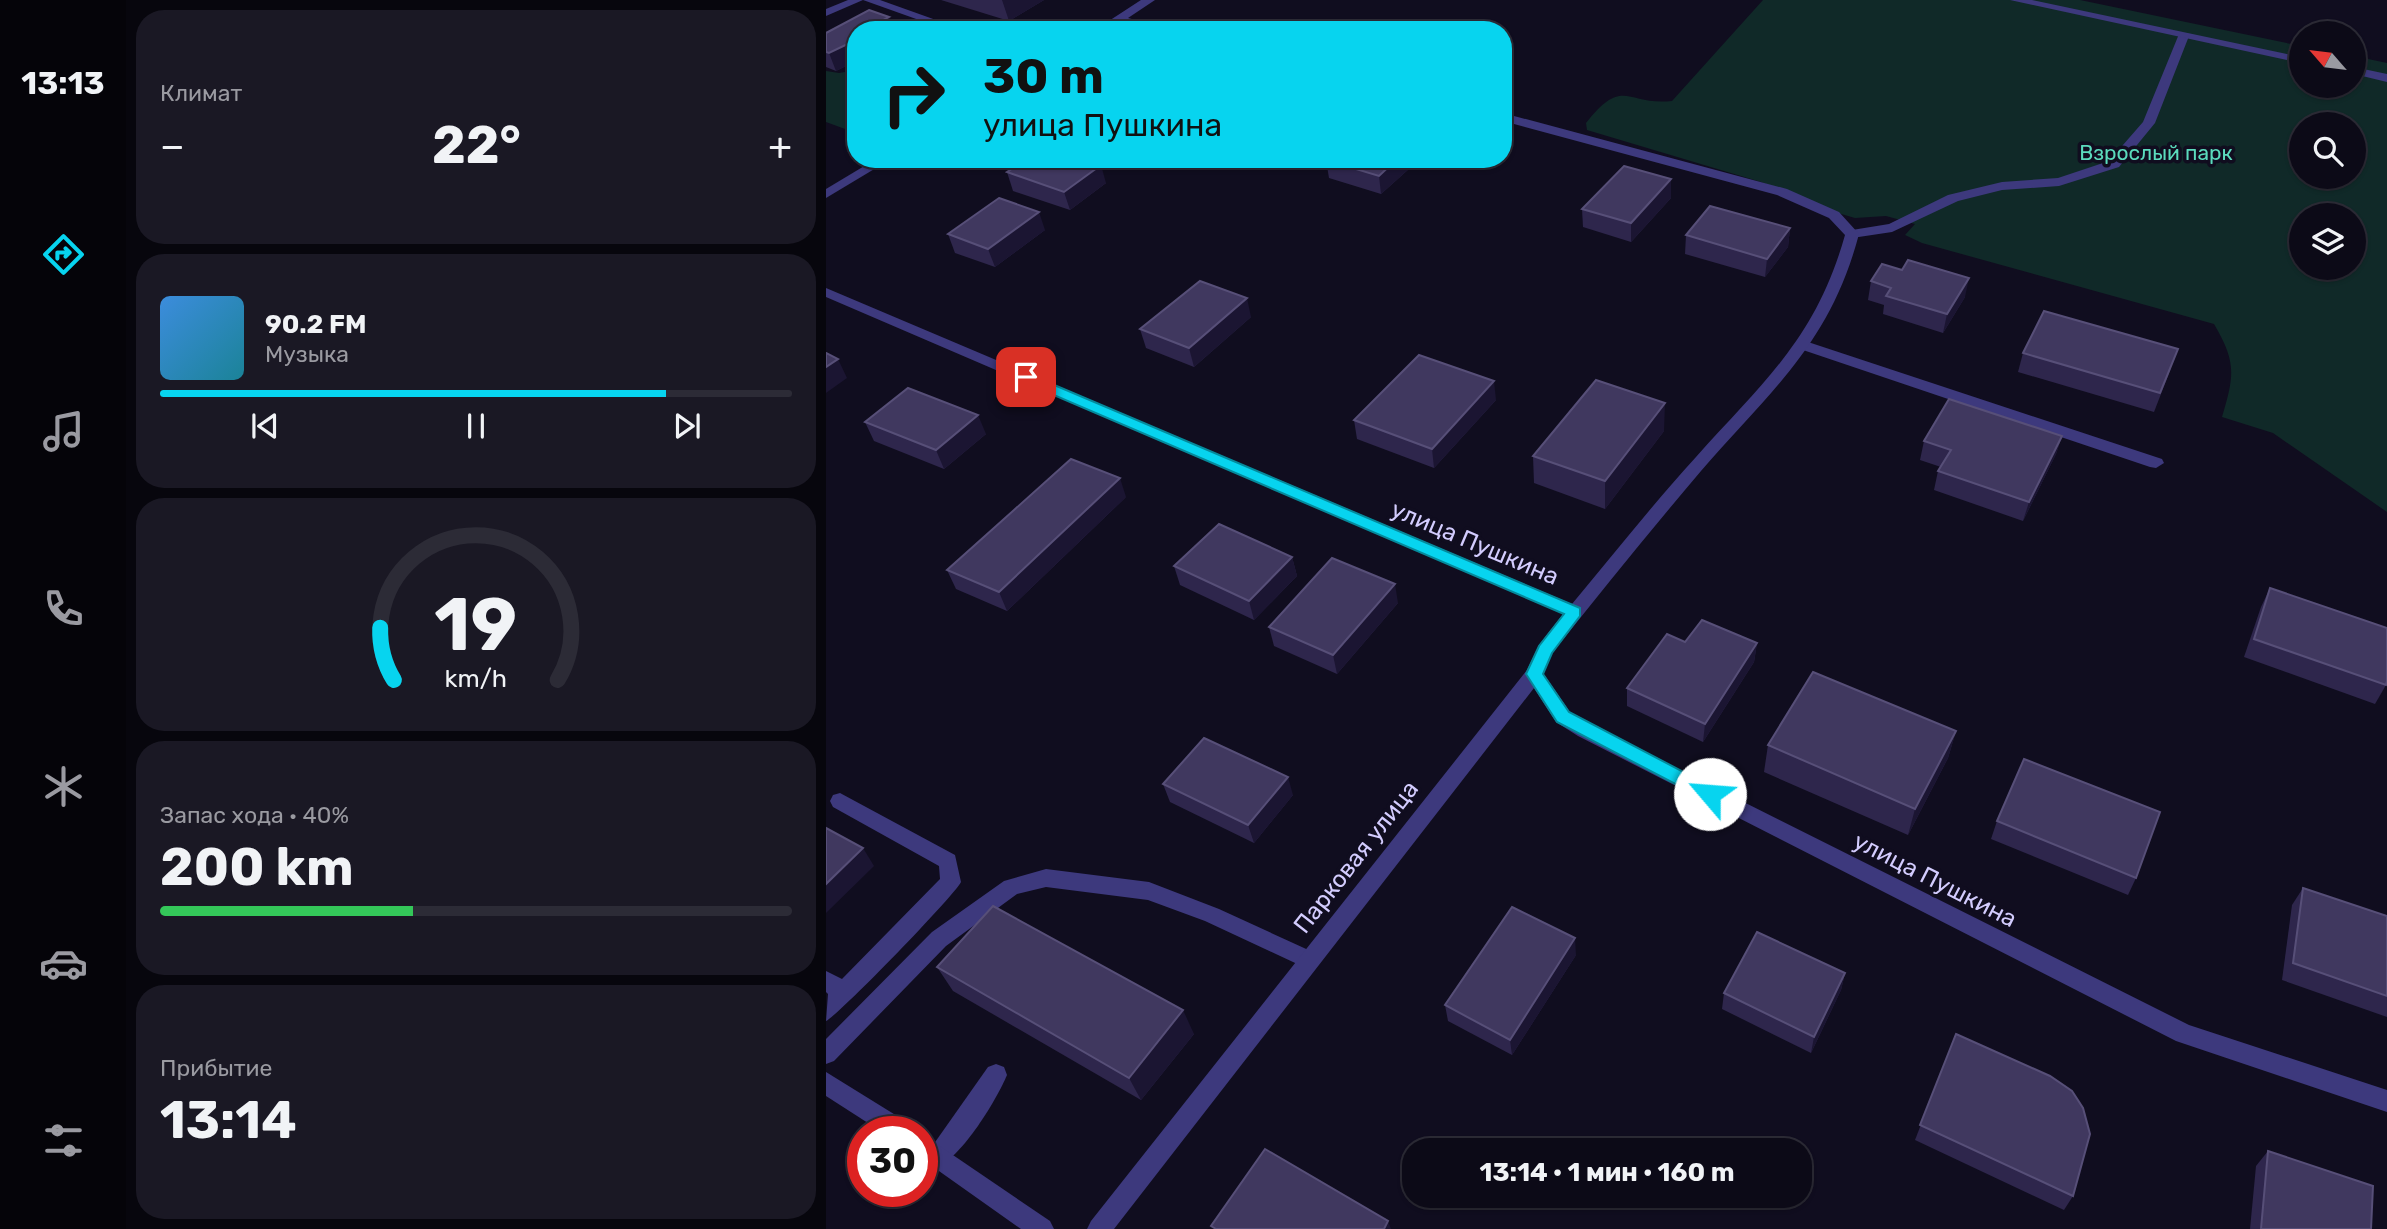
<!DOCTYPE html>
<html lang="ru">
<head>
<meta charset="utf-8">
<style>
	body { margin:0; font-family:Rubik,sans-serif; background:#1a1824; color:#f1f3f6; height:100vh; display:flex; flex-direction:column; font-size:26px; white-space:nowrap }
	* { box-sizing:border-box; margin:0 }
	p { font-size:23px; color:#9a9aa1 }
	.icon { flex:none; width:38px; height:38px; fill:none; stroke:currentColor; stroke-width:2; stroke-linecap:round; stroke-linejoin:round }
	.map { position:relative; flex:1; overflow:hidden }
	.panel { display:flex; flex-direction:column; gap:10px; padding:10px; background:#07060d; width:700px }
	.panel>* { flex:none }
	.guide { position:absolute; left:21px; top:21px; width:665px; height:147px; border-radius:28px; box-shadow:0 2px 5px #0004,0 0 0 2px #2c2b36; background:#07d4ef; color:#111; overflow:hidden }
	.needle { width:46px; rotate:298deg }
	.controls { position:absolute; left:1463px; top:21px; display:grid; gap:14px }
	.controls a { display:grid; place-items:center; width:77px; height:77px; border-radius:50%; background:#0c0a17; box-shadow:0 2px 5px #0004,0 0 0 2px #2c2b36; font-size:35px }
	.speed { position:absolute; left:21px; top:1116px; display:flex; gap:14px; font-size:35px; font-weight:700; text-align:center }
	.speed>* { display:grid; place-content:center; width:91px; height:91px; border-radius:50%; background:#0c0a17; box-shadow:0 2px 5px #0004,0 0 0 2px #2c2b36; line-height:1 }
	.speed .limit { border:10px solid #d22; background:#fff; color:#111 }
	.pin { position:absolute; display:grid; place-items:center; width:60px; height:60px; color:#fff; margin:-30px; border-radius:14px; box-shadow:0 4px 10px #0006 }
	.me { position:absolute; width:77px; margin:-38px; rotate:297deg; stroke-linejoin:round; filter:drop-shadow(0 0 5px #0008) }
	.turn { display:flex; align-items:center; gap:24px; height:147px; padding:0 21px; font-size:32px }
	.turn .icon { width:91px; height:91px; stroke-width:2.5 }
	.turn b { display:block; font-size:49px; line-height:60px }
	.big { font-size:52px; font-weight:700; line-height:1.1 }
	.panel .card { flex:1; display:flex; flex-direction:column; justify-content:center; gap:10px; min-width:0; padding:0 24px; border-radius:28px; background:#1a1824 }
	.panel .dial { align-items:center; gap:0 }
	.dial svg { height:182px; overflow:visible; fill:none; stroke:#2c2b36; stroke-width:7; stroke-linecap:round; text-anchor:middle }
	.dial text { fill:#f1f3f6; stroke:none }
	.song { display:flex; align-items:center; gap:21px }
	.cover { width:84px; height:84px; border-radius:10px; background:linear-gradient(135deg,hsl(210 70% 55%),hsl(190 70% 35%)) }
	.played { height:7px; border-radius:4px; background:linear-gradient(90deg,#07d4ef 80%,#2c2b36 80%) }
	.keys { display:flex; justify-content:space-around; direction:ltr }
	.heat { display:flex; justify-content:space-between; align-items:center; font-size:38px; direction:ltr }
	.charge { height:10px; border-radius:5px; background:linear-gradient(90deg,#34c759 40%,#2c2b36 0) }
	.trip { position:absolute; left:576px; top:1138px; width:410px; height:70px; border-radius:28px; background:#0c0a17; box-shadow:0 2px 5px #0004,0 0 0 2px #2c2b36; font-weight:700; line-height:70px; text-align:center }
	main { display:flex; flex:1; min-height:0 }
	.dock { display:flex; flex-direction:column; width:126px; justify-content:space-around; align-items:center; background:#050409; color:#9a9aa1 }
	.dock .icon { width:49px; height:49px }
	.dock .active { color:#07d4ef }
	.dock b { font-size:32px; color:#f1f3f6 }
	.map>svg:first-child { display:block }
	.green { fill:#102928; fill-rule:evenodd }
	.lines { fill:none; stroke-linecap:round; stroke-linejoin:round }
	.service { fill:#3d397d; fill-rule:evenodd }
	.minor { fill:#3d397d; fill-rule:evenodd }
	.wall { fill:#2e264c }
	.shaded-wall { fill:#1b1532 }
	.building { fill:#40385f; stroke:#574f78; stroke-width:2 }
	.route { fill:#07d4ef; stroke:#058a9b; stroke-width:2 }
	.labels { text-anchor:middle; stroke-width:7; stroke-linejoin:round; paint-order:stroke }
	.far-park-label { font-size:21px; fill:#5bdbbd; stroke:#100d1f }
	.street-label { font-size:24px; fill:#d3ccfe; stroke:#100d1f }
</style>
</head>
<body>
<main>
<nav class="dock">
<b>13:13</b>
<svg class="icon active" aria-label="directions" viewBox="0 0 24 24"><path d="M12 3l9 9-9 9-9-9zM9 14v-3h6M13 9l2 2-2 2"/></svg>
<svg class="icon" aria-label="music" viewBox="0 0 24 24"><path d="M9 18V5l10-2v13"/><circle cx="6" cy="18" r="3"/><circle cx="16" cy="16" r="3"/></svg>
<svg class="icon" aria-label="phone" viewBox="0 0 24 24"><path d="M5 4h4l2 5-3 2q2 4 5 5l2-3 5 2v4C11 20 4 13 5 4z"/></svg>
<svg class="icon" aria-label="climate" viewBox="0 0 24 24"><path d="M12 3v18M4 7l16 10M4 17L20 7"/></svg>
<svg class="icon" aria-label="car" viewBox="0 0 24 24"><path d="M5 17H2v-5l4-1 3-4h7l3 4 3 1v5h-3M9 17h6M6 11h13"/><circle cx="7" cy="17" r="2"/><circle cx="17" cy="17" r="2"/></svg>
<svg class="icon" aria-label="filters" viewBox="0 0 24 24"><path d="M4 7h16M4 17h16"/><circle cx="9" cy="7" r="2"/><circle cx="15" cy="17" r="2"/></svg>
</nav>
<section class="panel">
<div class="card"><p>Климат</p>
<div class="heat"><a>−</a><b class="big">22°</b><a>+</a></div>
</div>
<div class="card">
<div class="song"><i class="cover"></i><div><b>90.2 FM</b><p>Музыка</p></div></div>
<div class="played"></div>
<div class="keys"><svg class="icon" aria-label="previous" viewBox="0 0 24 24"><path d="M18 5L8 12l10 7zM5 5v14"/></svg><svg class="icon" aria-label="pause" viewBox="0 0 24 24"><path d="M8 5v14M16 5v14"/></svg><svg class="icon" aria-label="next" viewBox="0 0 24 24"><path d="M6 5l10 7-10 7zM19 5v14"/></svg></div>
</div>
<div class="card dial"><svg viewBox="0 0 100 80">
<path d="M14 69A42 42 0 1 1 86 69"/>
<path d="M14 69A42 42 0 0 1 8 46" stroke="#07d4ef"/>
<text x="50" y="56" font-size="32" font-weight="700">19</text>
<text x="50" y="72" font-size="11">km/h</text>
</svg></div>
<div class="card"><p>Запас хода · 40%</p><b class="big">200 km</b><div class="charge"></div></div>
<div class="card"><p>Прибытие</p><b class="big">13:14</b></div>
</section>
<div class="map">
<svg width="1561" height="1229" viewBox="0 0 1561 1229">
	<rect width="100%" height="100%" fill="#100d1f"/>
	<g class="green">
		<path d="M937,0H1254L1475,46V86H1528V56L1561,63V512L1447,433L1396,417C1408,376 1411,363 1388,324L1096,243L1079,235L1089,224L1060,216L1029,218L1005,211L935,182L761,130L760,123C798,75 800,106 846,101ZM1475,124H1528V177H1475ZM1475,215H1528V268H1475Z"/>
		<path d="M30,70V133L0,122V71L13,73Z"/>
	</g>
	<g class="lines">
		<g class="service">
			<path d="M22,0H37L0,16V9Z"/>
			<path d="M37,0H54L138,30H121Z"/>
			<path d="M1353,34L1363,36L1329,123L1293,167L1233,186L1176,190L1132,201L1066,232L1026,238L1019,234L1026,230L1063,224L1122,195L1176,182L1232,178L1283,161L1317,122Z"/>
			<path d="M979,341L1336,459L1338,463L1330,468L1324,467L974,349L972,346Z"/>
			<path d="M14,793L129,855L135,882C128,896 12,1016 0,1021L2,994L0,992V971L16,979L114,879L113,866L7,807L4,801L7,795Z"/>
			<path d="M220,869L323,882L393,909L489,953L493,960L489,967L482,969L379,921L322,900L220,887L191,894L120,946L8,1061L0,1064V1039L106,932L178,881Z"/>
			<path d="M170,1064L178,1067L181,1075C171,1099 136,1157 112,1166L104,1163L100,1155L162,1067Z"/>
		</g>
		<g class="minor">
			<path d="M315,0H329L302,18L347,30H325L294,23L282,30H269Z"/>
			<path d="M1184,0H1206L1475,57V63Z"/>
			<path d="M1528,67L1561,74V82L1528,74Z"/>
			<path d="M677,113L961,189L1013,212L1033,234C1004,344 946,389 875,471C824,531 775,592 726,653L717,673L744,712L766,726L1363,1025L1561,1090V1112L1350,1041L752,736L730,722L708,688L288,1229H261L265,1221L701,670L713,645L737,614L0,297V288L746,604C787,555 827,504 870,457C939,380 990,338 1019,235L1003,218L951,195L677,121Z"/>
			<path d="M50,159H65L0,198V189Z"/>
			<path d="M0,1072L84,1124L87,1132H56L0,1096Z"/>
			<path d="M96,1134L224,1221L228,1229H195L96,1159Z"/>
		</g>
	</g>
	<g class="wall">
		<path d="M115,0H218L183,21Z"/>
		<path d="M65,21L67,22L70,30H30V61L10,71L0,67V33Z"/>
		<path d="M594,159L555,194L503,178L500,160Z"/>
		<path d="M181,172L280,183L244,210L187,191Z"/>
		<path d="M845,179V198L805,242L757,227L756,209Z"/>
		<path d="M964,228L962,247L939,277L859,254L860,235Z"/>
		<path d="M219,230L169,267L129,253L122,234Z"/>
		<path d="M1045,281L1139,297L1117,333L1057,314L1058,305L1042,300Z"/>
		<path d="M425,317L368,367L320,348L314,329Z"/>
		<path d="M1197,353L1345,368L1328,412L1192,372Z"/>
		<path d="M670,400L608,468L531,439L528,420Z"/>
		<path d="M39,422L160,434L118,469L48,441Z"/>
		<path d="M838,431L779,509L708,483L707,456Z"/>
		<path d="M1236,436L1230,454L1197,521L1108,490L1112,471L1115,467L1094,460L1098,441Z"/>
		<path d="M300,497L181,611L130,589L121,570Z"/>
		<path d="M466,557L471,576L428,620L354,585L348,566Z"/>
		<path d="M1444,588L1560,685L1549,704L1418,657L1435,607Z"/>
		<path d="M572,603L511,674L448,646L443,627Z"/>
		<path d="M931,643L928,662L877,742L801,706V688Z"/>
		<path d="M1130,731L1122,758L1082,835L938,772L942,745Z"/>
		<path d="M337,784L467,795L428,843L344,802Z"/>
		<path d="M1171,821L1310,878L1302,895L1165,839Z"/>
		<path d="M1477,888L1561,916V1017L1456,980L1466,905Z"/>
		<path d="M750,955L686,1055L622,1021L619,1005Z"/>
		<path d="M111,967L368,1034L315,1100L127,991Z"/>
		<path d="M1019,973L1015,990L985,1053L896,1009L898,993Z"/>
		<path d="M1130,1034L1247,1196L1238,1210L1089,1140Z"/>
		<path d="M1442,1151L1545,1229H1424L1430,1166Z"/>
	</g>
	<g class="shaded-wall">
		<path d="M176,0H218L183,21Z"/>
		<path d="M63,17L66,23L67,22L70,30H51L59,19Z"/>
		<path d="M30,40V61L10,71L3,53Z"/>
		<path d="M571,159H594L555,194L553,176Z"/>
		<path d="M275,165L280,183L244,210L238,192Z"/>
		<path d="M845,179V198L805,242V223Z"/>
		<path d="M213,212L219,230L169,267L162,249Z"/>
		<path d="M964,228L962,247L939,277L941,259Z"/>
		<path d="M1143,278L1139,297L1117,333L1121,314Z"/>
		<path d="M421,298L425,317L368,367L363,348Z"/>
		<path d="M12,359L21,378L0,393V367Z"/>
		<path d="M668,381L670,400L608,468L606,449Z"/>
		<path d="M839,403L838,431L779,509V481Z"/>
		<path d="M152,415L160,434L118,469L110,450Z"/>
		<path d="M1236,436L1230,454L1197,521L1203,502Z"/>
		<path d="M294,478L300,497L181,611L173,592Z"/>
		<path d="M466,557L471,576L428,620L423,601Z"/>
		<path d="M569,584L572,603L511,674L507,655Z"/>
		<path d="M931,643L928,662L877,742L879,724Z"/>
		<path d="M1130,731L1122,758L1082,835L1089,809Z"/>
		<path d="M462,777L467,795L428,843L422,825Z"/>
		<path d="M37,848L48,866L0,913V884Z"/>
		<path d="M749,938L750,955L686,1055L684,1040Z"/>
		<path d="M1019,973L1015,990L985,1053L988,1037Z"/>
		<path d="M357,1010L368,1034L315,1100L303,1078Z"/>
		<path d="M562,1221L565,1229H558Z"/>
	</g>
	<g class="building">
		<path d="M43,10L63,17L59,19L67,22L51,30H30V40L3,53L0,52V33Z"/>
		<path d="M201,159H258L275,165L238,192L181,172Z"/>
		<path d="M501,159H571L553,176L500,160Z"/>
		<path d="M798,166L845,179L805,223L756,209Z"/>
		<path d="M173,198L213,212L162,249L122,234Z"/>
		<path d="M884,206L964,228L941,259L860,235Z"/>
		<path d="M1082,260L1143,278L1121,314L1060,296L1065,288L1045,281L1056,264L1076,270Z"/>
		<path d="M374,281L421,298L363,348L314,329Z"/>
		<path d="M1218,311L1352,349L1334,393L1197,353Z"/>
		<path d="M0,353L12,359L0,367Z"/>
		<path d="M593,355L668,381L606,449L528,420Z"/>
		<path d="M770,380L839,403L779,481L707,456Z"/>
		<path d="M82,388L152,415L110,450L39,422Z"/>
		<path d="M1123,399L1236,436L1203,502L1112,471L1125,450L1098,441Z"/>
		<path d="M245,459L294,478L173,592L121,570Z"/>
		<path d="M393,524L466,557L423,601L348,566Z"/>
		<path d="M506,558L569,584L507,655L443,627Z"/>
		<path d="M1444,588L1561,628V681L1560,685L1428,639Z"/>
		<path d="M876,620L931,643L879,724L801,688L841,634L859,642Z"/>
		<path d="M987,672L1130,731L1089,809L942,745Z"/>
		<path d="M378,738L462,777L422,825L337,784Z"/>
		<path d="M1198,759L1334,812L1310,878L1171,821Z"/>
		<path d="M0,828L37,848L0,884Z"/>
		<path d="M1477,888L1561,916V996L1467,963Z"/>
		<path d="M167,906L357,1010L303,1078L111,967Z"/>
		<path d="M686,907L749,938L684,1040L619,1005Z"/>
		<path d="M931,932L1019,973L988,1037L898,993Z"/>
		<path d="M1130,1034L1224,1076L1246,1091L1257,1108L1264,1134L1247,1196L1094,1125Z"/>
		<path d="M439,1149L562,1221L558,1229H390L385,1226Z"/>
		<path d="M1442,1151L1547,1186L1545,1229H1435Z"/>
	</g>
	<path class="route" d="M200,373L754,608V616L726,653L717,674L743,712L890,789L893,794L890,799H878L731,722L700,674L713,646L738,614L195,381L193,377Z"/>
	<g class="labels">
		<g class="far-park-label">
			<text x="1330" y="160">Взрослый парк</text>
		</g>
		<g class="street-label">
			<text transform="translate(649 543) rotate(23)" y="8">улица Пушкина</text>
			<text transform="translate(530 857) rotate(-52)" y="8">Парковая улица</text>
			<text transform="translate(1109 880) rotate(27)" y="8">улица Пушкина</text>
		</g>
	</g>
</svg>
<div class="controls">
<a><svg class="needle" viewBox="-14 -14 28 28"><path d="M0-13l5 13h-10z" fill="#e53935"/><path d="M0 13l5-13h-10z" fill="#9a9aa1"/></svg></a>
<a><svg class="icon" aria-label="search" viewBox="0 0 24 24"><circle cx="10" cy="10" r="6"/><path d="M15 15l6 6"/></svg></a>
<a><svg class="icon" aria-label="layers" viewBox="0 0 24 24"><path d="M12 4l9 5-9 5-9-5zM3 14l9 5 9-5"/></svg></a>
</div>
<div class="speed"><div class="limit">30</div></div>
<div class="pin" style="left:200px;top:377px;background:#d93025"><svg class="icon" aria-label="arrive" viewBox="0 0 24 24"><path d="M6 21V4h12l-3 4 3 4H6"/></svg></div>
<svg class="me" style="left:884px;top:794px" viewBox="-20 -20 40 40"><circle r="19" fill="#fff"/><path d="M0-13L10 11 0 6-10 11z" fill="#07d4ef"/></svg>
<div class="trip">13:14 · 1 мин · 160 m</div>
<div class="guide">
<div class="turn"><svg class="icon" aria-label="right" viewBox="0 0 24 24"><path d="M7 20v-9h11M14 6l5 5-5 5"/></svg><div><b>30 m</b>улица Пушкина</div></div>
</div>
</div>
</main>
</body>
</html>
